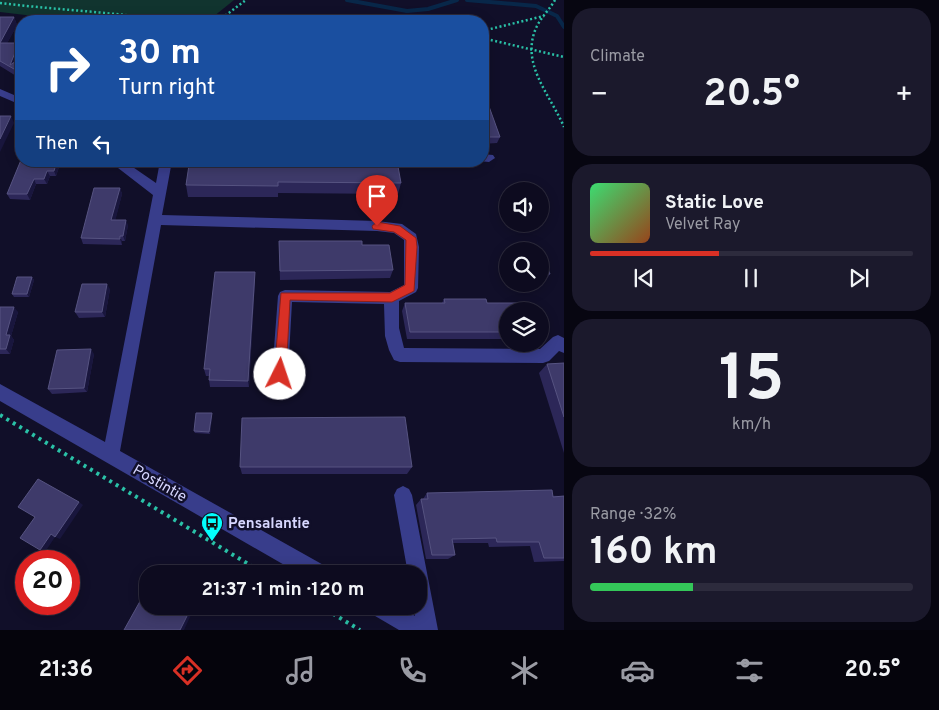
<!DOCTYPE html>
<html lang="en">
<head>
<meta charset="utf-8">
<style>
	body { margin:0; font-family:Overpass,sans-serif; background:#1b192c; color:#f1f3f6; height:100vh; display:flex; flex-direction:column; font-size:19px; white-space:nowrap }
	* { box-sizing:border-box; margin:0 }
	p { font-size:16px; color:#9a9ba4 }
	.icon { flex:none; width:28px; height:28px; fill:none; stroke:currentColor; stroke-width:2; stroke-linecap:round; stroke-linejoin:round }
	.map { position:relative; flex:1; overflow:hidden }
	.side { display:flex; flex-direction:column; gap:8px; padding:8px; background:#070611; width:375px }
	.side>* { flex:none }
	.hud { position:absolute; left:15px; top:15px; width:474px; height:152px; border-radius:20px; box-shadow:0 2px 12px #0003,0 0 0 1px #2d2b3d; background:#1a4fa0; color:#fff; overflow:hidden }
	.controls { position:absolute; left:499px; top:182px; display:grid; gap:10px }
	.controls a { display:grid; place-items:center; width:50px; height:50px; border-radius:50%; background:#0d0b1f; box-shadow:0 2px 12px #0003,0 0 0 1px #2d2b3d; font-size:25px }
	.speed { position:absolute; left:15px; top:550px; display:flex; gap:10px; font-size:25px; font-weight:700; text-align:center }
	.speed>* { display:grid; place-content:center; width:65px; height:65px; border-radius:50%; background:#0d0b1f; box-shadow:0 2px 12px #0003,0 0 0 1px #2d2b3d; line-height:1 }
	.speed .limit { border:8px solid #d22; background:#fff; color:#111 }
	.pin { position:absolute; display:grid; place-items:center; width:42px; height:42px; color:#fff; margin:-51px -21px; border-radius:50% 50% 50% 0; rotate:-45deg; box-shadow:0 0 5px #0007 }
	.pin .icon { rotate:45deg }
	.me { position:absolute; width:55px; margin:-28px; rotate:4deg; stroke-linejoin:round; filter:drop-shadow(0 0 4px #0008) }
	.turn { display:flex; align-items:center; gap:18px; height:105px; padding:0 20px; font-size:22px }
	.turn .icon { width:65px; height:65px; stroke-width:2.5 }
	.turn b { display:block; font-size:35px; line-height:42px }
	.then { display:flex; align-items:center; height:48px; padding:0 20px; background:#0003; gap:10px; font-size:19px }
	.big { font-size:38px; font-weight:700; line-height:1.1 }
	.side .widget { flex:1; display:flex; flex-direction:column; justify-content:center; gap:8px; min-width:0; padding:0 18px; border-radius:20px; background:#1b192c }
	.side .dial { align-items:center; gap:0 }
	.dial b { font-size:65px; line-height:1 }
	.song { display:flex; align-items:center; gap:15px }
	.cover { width:60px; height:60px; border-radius:8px; background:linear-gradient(135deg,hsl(140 70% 55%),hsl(20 70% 35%)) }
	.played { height:5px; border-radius:2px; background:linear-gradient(90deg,#d93025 40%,#2d2b3d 40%) }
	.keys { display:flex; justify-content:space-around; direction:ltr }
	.heat { display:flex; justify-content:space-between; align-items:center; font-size:28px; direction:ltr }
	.charge { height:8px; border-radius:4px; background:linear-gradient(90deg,#34c759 32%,#2d2b3d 0) }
	.trip { position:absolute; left:139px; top:565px; width:288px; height:50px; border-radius:20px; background:#0d0b1f; box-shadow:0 2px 12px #0003,0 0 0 1px #2d2b3d; font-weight:700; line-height:50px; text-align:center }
	.tab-bar { display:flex; height:80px; justify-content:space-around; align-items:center; background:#05040c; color:#9a9ba4 }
	.tab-bar .icon { width:35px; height:35px }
	.tab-bar .selected { color:#d93025 }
	.tab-bar b { font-size:22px; color:#f1f3f6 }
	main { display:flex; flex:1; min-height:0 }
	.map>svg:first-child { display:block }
	.green { fill:#11342f }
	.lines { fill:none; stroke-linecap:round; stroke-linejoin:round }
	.stream { stroke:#082749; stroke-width:4 }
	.path-far1 { stroke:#2ac1a7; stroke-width:2.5; stroke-dasharray:2 2.5; stroke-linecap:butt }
	.path { stroke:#2ac1a7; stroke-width:4; stroke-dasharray:3 4.5; stroke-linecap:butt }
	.minor { fill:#383d8b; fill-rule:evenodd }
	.wall { fill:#2c2758 }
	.shaded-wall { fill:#19163d }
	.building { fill:#3e3a6a; stroke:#565381 }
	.route { fill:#d93025; stroke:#8d1f18 }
	.labels { text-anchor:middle; stroke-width:5; stroke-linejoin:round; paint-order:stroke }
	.near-street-label { font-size:15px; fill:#d7d7ff; stroke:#110f29 }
	.near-poi-label { font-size:15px; font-weight:bold; fill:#d7d7ff; stroke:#110f29; text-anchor:start }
</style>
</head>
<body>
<main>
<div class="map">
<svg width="564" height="630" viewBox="0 0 564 630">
	<rect width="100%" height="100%" fill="#110f29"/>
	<path class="green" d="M0,0H234L208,21H76L0,12Z"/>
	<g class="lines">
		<g class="stream">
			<path d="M347,0L407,11L428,9L457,0"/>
			<path d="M467,0L536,6L557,16L564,27"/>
		</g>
		<g class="path-far1">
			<path d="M555,0C550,9 542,16 537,26C519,63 550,94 564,127"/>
			<path d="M0,3C57,10 115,12 172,21"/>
			<path d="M218,21L246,0"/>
			<path d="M482,31L544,16"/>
			<path d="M482,38L564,57"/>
		</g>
		<g class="path">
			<path d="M0,415L265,574"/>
			<path d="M320,606L360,630"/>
		</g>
		<g class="minor">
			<path d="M0,89L21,98V105L0,96Z"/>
			<path d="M482,154L493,155L495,158L489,162L479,161H482Z"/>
			<path d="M109,161H124L156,183L160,161H172L162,215L377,221L402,224L416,234L419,247L418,288L416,292L399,301V328L404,348L540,349L553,337L558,335L564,338V353L559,351L549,361L543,363L400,362L394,360L389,350L385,336L384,304L292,302L288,374L286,379L280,381L274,379L272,374L278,296L280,292L285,290L390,292L404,285V240L394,233L377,231L161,225L120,451L327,567L330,574H300L0,401V384L105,442L153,195Z"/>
			<path d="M403,486L409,489L412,495L438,630H399L370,613L367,606H397L415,616L413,606H418V574H408L394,495L397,489Z"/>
		</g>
	</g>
	<g class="wall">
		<path d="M0,17H14L17,25L7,43L18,60L21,58V79L0,66Z"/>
		<path d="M482,87L500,137L497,143L482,144Z"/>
		<path d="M21,161H61L56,176H50L47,184H36L30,200L10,199L7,194Z"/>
		<path d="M189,165L401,183L398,194L278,193V197H188L186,185Z"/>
		<path d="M120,188L122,194L115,220L128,225L125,241H122V245L83,244L81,238Z"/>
		<path d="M279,241L362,245L393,270L390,278L280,280Z"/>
		<path d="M521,250H541L550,274L546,280H540V251H521Z"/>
		<path d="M32,277L34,280L29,297H14L12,294Z"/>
		<path d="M255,280L249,387H210L209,380V376H206L204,369Z"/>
		<path d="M110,289L105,317L79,318L75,312Z"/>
		<path d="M444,299L487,303L508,311V339H407L402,311L405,303H442Z"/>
		<path d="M0,307L18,312L11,336L14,340L10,354H0Z"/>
		<path d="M94,354L87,392L52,394L48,389Z"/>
		<path d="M564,363V453L539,373L547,364Z"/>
		<path d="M212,416L210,434L195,433L194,431Z"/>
		<path d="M240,467H412L407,474H242Z"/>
		<path d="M427,493L564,496V561L534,562L530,546L489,547L488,543H453L455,555L448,559H426L416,505L421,499H423Z"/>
	</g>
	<g class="shaded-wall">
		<path d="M14,17L17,25L3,51L0,43Z"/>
		<path d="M19,43L21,48V52L14,69L10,65Z"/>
		<path d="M11,116L14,123L0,152V139Z"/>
		<path d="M57,161H61L56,176L54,171Z"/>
		<path d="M47,171L50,176L47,184L44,179Z"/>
		<path d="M34,179L36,184L30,200L27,194Z"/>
		<path d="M120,188L122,194L114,226L111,220Z"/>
		<path d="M126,220L128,225L125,241L123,236Z"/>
		<path d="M120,236L122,241V245L120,239Z"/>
		<path d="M255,272V280L249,387L248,381Z"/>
		<path d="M32,277L34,280L29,297L27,294Z"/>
		<path d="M107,284L110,289L105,317L102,312Z"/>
		<path d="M14,307L18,312L11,336L14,340L10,354L6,349V335Z"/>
		<path d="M91,349L94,354L87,392L84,388Z"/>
		<path d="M212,413V416L210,434L209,432Z"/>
		<path d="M79,502L83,505L60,539L55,537Z"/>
		<path d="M51,534L55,537L45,552L40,550Z"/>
		<path d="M192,606H195L184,630H180Z"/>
	</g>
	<g class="building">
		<path d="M0,17H14L0,43Z"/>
		<path d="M0,43H19L10,65L21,58V73L0,61Z"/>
		<path d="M482,87L500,137H482Z"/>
		<path d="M0,116H11L0,139Z"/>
		<path d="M21,160V161H57L54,171H47L44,179H34L27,194H7Z"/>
		<path d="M287,161H397L401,183L278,182V186L186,185L189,165H287Z"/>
		<path d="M94,188H120L111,220H126L123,236H120V239L81,238Z"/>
		<path d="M279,241H362V245H389L393,270L280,271Z"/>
		<path d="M521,250H541L550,274H540V251H522Z"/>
		<path d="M215,272H255L248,381L209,380L210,369H204Z"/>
		<path d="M17,277H32L27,294H12Z"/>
		<path d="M82,284H107L102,312H75Z"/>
		<path d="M444,299H486L487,303H530L533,311H508V332H410L405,303H445Z"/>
		<path d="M0,307H14L6,335H10L6,349H0Z"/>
		<path d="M91,349L84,388L48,389L57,350Z"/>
		<path d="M564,363V417L547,364Z"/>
		<path d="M196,413H212L209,432L194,431Z"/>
		<path d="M405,417L412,467H240L242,418Z"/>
		<path d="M38,479L79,502L55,537L51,534L40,550L20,538L35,517L18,507Z"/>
		<path d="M552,490L553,497L564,496V558H544L539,542H497L496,538L452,539L455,555H432L421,499H428L427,493Z"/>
		<path d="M148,587V606H192L180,630H124Z"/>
	</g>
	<path class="route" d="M377,222L400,226L416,238L417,247L414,291L392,302L290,300L286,374L284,378L280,379L275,378L274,374L281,293H390L405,285L406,240L394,232L373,229L372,226Z"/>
	<defs>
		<g id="bus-pin" transform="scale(1.125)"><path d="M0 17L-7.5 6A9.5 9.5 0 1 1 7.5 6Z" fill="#03fffd" stroke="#110f29"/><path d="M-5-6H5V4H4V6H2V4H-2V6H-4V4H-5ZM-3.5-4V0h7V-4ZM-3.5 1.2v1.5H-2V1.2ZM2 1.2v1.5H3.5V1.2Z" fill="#111"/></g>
	</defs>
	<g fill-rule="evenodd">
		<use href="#bus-pin" x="212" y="523"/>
	</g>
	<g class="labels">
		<g class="near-street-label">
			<text transform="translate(160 483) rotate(30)" y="5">Postintie</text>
		</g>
		<g class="near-poi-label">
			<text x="228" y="528">Pensalantie</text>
		</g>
	</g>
</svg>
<div class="controls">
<a><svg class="icon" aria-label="sound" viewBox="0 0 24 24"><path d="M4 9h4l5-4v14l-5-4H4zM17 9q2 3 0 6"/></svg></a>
<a><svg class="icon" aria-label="search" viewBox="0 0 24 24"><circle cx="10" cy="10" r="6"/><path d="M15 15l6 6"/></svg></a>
<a><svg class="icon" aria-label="layers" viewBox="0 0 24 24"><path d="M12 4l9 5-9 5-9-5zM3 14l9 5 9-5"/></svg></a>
</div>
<div class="speed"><div class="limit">20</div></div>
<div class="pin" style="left:377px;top:226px;background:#d93025"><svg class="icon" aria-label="arrive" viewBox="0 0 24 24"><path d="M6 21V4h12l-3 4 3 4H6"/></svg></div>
<svg class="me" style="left:280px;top:374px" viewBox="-20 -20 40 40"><circle r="19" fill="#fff"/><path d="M0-13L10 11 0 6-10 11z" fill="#d93025"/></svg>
<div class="trip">21:37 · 1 min · 120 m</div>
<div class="hud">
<div class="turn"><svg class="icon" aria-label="right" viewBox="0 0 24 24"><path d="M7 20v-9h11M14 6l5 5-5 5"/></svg><div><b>30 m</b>Turn right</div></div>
<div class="then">Then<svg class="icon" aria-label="left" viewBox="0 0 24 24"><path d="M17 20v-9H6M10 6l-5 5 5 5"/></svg></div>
</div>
</div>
<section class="side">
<div class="widget"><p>Climate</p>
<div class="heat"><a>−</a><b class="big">20.5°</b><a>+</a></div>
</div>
<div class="widget">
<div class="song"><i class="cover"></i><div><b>Static Love</b><p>Velvet Ray</p></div></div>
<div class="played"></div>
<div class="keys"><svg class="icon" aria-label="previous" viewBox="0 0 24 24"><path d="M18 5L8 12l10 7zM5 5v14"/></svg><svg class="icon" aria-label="pause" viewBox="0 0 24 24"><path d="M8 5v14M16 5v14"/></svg><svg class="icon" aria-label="next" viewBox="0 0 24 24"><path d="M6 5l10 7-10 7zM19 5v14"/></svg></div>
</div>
<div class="widget dial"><b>15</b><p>km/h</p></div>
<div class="widget"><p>Range · 32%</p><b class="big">160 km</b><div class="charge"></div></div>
</section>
</main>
<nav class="tab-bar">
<b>21:36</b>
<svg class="icon selected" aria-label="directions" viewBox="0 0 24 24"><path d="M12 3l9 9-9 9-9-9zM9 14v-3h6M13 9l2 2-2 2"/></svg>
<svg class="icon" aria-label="music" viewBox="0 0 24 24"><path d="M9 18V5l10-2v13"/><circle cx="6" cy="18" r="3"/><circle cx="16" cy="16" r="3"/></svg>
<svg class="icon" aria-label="phone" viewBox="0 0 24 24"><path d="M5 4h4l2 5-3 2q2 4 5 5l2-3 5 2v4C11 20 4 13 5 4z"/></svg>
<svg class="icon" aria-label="climate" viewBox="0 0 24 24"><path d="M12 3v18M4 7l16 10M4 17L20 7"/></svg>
<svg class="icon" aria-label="car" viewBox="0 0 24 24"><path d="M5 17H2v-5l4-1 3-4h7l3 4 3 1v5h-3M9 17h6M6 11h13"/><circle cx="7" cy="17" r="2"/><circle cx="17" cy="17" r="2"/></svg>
<svg class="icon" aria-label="filters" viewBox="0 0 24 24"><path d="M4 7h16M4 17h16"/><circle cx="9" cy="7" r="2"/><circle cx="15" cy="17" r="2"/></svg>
<b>20.5°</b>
</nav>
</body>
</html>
